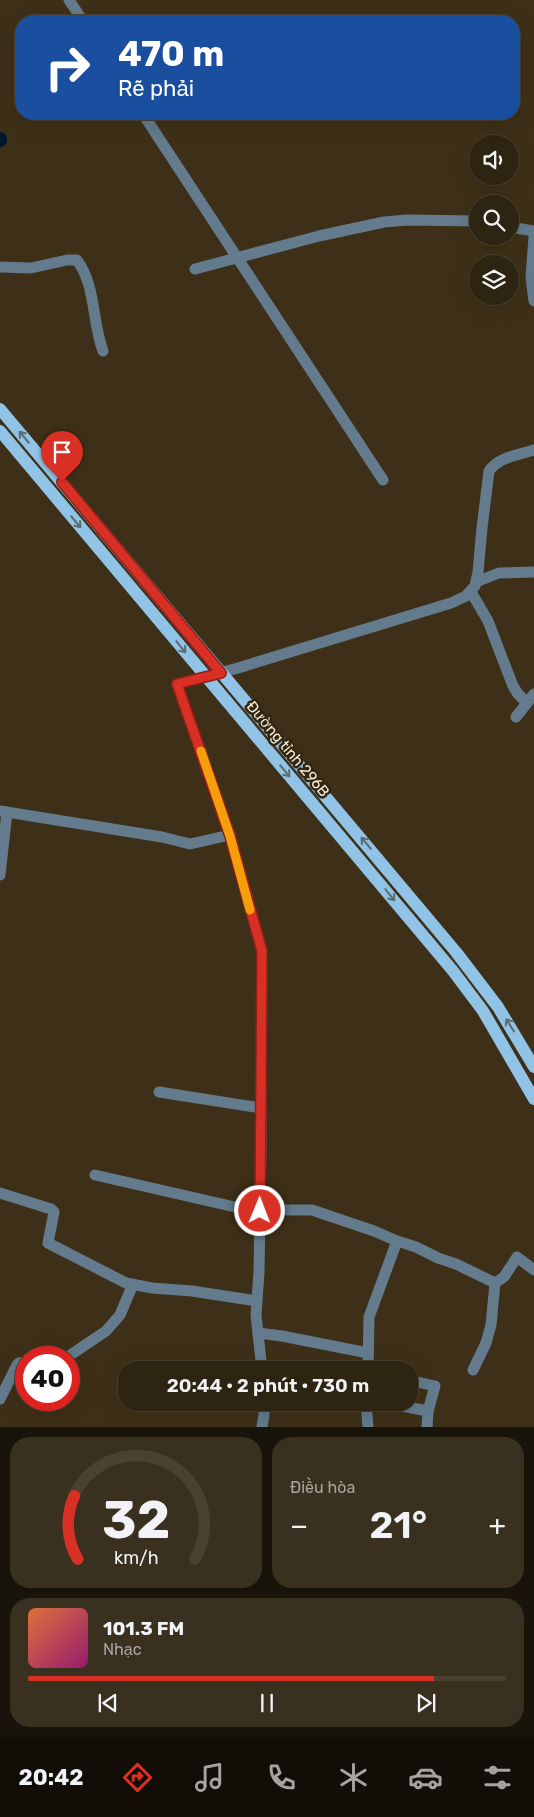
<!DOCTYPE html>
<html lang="vi">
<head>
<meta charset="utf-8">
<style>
	body { margin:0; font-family:Rubik,sans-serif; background:#3a3020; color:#f1f3f6; height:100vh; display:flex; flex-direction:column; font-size:19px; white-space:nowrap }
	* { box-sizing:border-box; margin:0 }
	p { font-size:16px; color:#a7a49f }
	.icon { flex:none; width:28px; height:28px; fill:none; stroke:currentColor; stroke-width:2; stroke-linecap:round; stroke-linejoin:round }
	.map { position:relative; height:1427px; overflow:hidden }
	.sheet { display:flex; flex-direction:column; gap:10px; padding:10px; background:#19140a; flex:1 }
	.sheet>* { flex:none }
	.banner { position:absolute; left:15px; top:15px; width:505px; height:105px; border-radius:20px; box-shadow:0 5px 20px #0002,0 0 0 1px #494132; background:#1a4fa0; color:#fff; overflow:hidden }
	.fabs { position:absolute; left:469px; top:135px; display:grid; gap:10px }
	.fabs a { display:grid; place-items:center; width:50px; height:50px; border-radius:50%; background:#2e2412; box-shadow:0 5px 20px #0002,0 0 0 1px #494132; font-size:25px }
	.speed { position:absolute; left:15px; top:1346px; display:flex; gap:10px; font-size:25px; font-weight:700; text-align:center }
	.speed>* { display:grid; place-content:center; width:65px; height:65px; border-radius:50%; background:#2e2412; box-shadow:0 5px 20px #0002,0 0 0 1px #494132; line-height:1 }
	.speed .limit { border:8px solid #d22; background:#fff; color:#111 }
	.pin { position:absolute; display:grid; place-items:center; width:42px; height:42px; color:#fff; margin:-51px -21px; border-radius:50% 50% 50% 0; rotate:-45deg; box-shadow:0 0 5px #0007 }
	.pin .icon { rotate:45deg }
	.me { position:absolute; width:55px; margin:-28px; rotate:1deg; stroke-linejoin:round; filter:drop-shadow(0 0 4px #0008) }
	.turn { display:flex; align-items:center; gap:18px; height:105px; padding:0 20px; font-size:22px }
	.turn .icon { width:65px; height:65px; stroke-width:2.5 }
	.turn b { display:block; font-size:35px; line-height:42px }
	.big { font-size:38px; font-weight:600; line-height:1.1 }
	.sheet .widget { flex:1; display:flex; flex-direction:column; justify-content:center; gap:8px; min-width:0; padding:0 18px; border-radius:20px; background:#3a3020 }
	.sheet .dial { align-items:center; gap:0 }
	.dial svg { height:130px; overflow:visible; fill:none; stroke:#494132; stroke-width:7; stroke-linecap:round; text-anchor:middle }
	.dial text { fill:#f1f3f6; stroke:none }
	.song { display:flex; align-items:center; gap:15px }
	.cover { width:60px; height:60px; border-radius:8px; background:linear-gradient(135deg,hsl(20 70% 55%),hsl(320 70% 35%)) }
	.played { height:5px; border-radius:2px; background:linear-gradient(90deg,#d93025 85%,#494132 85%) }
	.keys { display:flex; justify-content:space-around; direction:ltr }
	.heat { display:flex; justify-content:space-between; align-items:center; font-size:28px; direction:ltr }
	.sheet .tiles { flex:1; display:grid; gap:10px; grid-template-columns:1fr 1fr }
	.widget:last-child { grid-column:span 2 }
	.trip { position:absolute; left:118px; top:1361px; width:300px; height:50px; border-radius:20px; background:#2e2412; box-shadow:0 5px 20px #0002,0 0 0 1px #494132; font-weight:600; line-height:50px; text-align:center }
	.dock { display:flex; height:80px; justify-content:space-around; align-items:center; background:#120e07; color:#a7a49f }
	.dock .icon { width:35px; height:35px }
	.dock .selected { color:#d93025 }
	.dock b { font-size:22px; color:#f1f3f6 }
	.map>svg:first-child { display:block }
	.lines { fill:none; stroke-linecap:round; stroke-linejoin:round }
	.river { stroke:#00182b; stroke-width:14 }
	.minor { stroke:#637b8c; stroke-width:11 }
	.major { stroke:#90c3e6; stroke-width:12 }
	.oneway { stroke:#5d6d6f }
	.route-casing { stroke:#8d1f18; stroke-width:12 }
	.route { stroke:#d93025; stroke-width:9 }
	.slow { stroke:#f59e0b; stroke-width:9 }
	.labels { text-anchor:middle; stroke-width:5; stroke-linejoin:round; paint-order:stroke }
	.street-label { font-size:15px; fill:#f4ebdc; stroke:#33260e }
</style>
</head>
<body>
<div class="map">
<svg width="534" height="1427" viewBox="0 0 534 1427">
	<rect width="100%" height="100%" fill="#3e3018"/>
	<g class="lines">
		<path class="river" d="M0,139V140"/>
		<g class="minor">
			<path d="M69,0L83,21"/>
			<path d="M143,114L383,480"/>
			<path d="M510,227L534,231"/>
			<path d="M534,237L531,278L534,301"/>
			<path d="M0,267L31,268L67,260H77C96,286 92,322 103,351"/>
			<path d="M195,269L319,236L384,222L407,220L478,221"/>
			<path d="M476,582L499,573L534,572"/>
			<path d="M471,592L488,621L513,686L518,694L526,702"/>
			<path d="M516,717L534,694"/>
			<path d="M0,811L162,837L190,844L230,835"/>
			<path d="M0,875L7,812"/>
			<path d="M159,1092L261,1108"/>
			<path d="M95,1175L248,1210H312L374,1231L397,1241L369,1317L368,1370"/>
			<path d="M0,1193L51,1209L54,1212L48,1243L126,1283L152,1288L192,1291L257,1301"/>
			<path d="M397,1241L416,1247L438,1258L456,1264L495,1283L491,1325L486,1343L473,1370"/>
			<path d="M495,1283L504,1277L517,1257L534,1270"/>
			<path d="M258,1333L282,1336L368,1353"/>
			<path d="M66,1358L106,1331L120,1315L133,1284"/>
			<path d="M262,1370L256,1315L259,1272L261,1147L262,951L230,835L177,684L238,668L451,603L466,596L475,586L478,572L482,528L489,471C499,457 518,455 534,450"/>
			<path d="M409,1380L435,1386L428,1411"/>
			<path d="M0,1399L17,1365L19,1363L26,1362"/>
			<path d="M366,1402L368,1427"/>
			<path d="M381,1402L428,1411L427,1427"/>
			<path d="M262,1427L264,1415V1402"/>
		</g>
		<g class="major">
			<path d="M0,409L456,952L498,1007L534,1067"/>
			<path d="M0,431L453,971L483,1011L534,1099"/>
		</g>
	</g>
	<defs><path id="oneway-shaft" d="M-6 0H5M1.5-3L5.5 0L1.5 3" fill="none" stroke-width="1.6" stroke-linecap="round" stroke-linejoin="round" transform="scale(1.25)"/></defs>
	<g class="oneway">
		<use href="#oneway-shaft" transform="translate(24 437) rotate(-130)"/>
		<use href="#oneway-shaft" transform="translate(76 522) rotate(50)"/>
		<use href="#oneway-shaft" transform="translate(181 647) rotate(51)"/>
		<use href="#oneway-shaft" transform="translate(285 771) rotate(50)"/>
		<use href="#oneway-shaft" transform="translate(366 843) rotate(-130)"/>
		<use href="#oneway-shaft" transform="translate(390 895) rotate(51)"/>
		<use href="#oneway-shaft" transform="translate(510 1025) rotate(-122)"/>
	</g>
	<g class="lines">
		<g class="route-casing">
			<path id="route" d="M62,482L221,673L177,684L230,836L262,951L260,1211"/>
		</g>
		<use href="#route" class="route"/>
		<path class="slow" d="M201,751L230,836L250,910"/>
	</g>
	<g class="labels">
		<g class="street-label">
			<text transform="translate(288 749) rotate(50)" y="5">Đường tỉnh 296B</text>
		</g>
	</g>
</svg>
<div class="fabs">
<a><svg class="icon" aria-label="sound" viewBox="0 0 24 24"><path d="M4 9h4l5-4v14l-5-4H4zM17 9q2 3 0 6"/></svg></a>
<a><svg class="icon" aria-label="search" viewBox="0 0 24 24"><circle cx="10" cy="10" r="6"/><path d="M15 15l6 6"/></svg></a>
<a><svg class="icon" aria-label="layers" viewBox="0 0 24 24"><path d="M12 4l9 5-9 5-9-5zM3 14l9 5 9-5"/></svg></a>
</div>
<div class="speed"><div class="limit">40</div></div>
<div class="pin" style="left:62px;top:482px;background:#d93025"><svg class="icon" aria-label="arrive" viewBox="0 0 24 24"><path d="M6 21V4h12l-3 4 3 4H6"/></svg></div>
<svg class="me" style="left:260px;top:1211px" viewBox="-20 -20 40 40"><circle r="17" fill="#d93025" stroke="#fff" stroke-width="3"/><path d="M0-11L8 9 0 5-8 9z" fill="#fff"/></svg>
<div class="trip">20:44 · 2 phút · 730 m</div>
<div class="banner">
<div class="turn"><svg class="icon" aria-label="right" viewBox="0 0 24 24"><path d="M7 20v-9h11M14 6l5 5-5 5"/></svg><div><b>470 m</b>Rẽ phải</div></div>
</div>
</div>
<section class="sheet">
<div class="tiles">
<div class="widget dial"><svg viewBox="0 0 100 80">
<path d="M14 69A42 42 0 1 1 86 69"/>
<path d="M14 69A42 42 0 0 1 12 30" stroke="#d93025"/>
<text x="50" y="56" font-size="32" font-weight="700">32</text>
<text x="50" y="72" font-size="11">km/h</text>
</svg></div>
<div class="widget"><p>Điều hòa</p>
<div class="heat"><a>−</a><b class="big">21°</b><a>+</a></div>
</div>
<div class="widget">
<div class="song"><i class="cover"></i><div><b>101.3 FM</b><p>Nhạc</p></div></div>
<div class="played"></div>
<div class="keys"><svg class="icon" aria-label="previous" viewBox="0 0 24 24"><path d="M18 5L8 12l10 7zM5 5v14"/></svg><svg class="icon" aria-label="pause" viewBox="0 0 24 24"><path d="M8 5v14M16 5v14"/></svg><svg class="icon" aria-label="next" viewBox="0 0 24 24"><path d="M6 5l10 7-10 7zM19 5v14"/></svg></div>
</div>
</div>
</section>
<nav class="dock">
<b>20:42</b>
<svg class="icon selected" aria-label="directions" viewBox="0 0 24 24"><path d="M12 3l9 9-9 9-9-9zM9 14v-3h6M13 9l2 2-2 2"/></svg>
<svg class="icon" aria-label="music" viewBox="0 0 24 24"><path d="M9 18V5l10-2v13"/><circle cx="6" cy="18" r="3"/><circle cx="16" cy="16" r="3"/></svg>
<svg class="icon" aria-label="phone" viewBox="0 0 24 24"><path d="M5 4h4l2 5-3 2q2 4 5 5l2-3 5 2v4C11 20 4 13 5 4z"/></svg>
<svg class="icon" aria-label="climate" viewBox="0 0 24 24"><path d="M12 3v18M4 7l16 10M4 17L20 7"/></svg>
<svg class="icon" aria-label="car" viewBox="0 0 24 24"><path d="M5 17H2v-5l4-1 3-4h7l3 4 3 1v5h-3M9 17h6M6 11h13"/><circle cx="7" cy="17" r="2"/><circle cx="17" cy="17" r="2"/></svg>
<svg class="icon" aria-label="filters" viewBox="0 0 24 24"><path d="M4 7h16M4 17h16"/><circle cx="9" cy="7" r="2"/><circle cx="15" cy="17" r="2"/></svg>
</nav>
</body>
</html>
